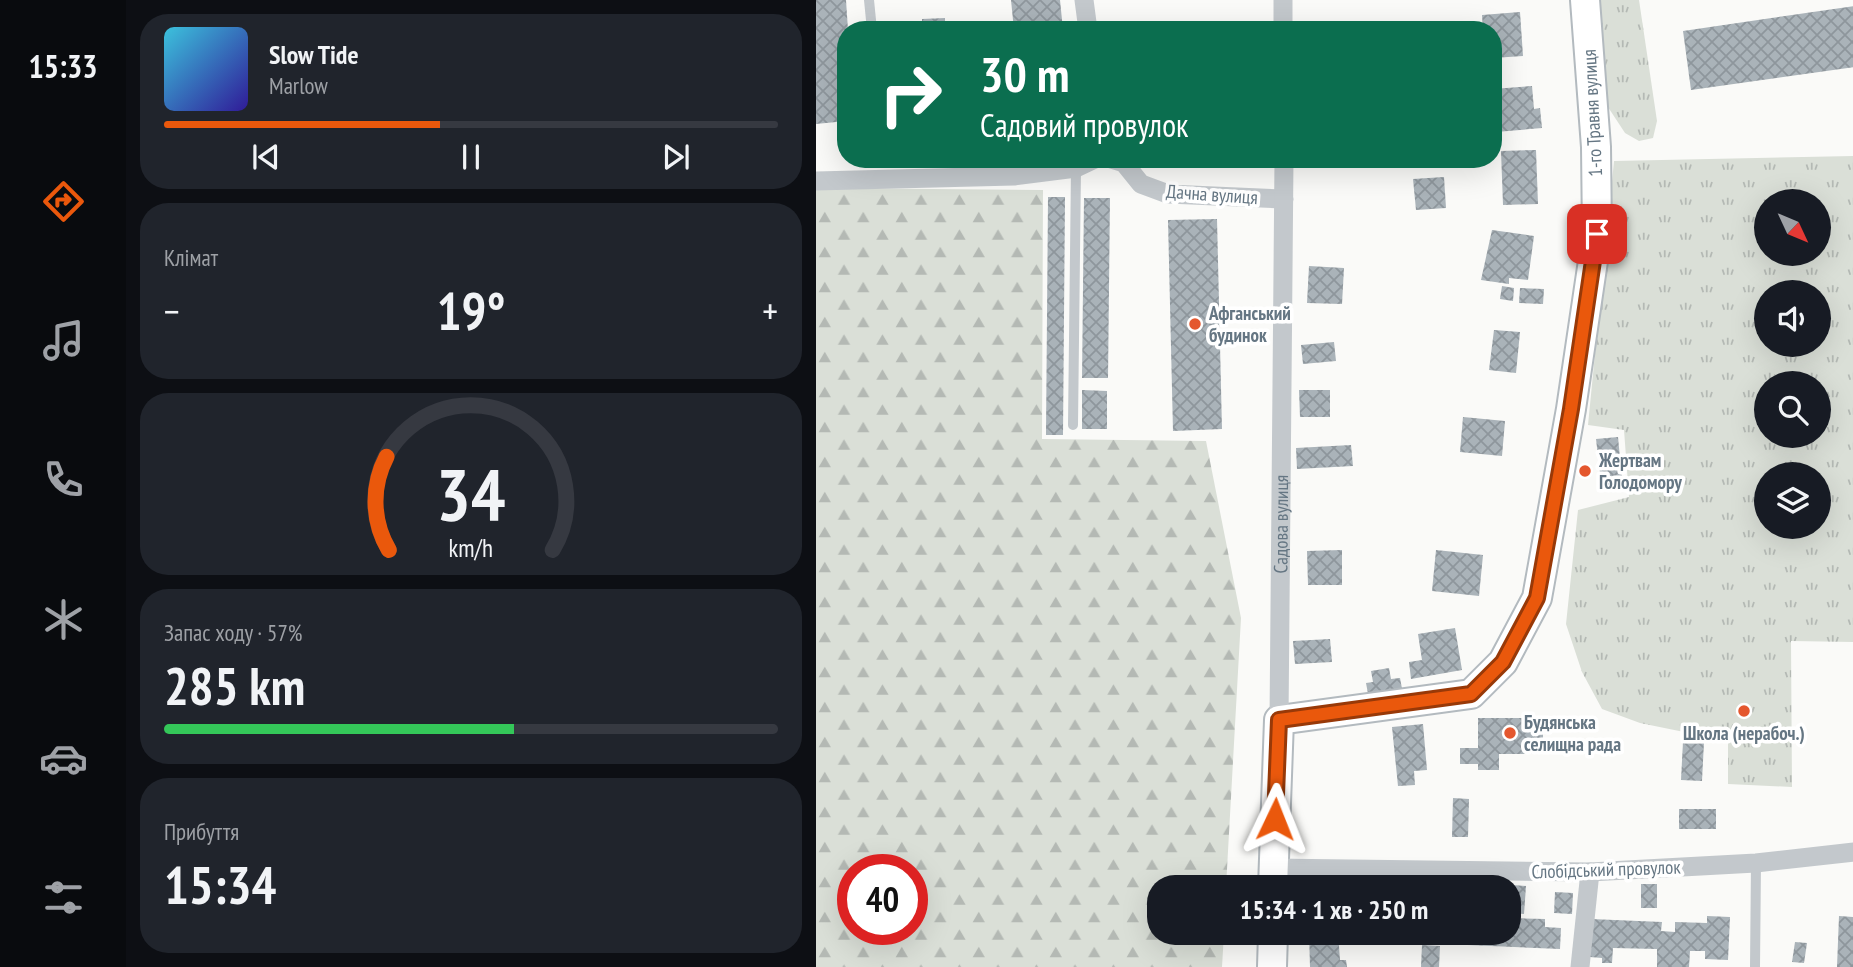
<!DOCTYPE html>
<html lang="uk">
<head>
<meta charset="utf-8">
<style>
	body { margin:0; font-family:"PT Sans Narrow",sans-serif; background:#20242c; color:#f1f3f6; height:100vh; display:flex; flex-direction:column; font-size:26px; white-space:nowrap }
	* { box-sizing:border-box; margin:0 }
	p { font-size:23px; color:#9ea1a6 }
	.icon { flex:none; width:38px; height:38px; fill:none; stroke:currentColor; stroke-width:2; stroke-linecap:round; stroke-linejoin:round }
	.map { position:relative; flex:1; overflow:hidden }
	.panel { display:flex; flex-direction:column; gap:14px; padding:14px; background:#0d0f14; width:690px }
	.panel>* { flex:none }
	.guide { position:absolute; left:21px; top:21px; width:665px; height:147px; border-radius:28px; box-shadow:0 7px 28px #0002; background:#0b6e4f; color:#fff; overflow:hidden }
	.needle { width:46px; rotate:134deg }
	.fabs { position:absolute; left:938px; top:189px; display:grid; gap:14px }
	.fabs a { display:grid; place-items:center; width:77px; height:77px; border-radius:50%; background:#171b24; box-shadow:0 7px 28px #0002; font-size:35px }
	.speed { position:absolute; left:21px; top:854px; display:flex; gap:14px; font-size:35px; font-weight:700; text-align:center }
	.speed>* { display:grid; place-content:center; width:91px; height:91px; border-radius:50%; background:#171b24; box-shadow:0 7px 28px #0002; line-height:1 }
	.speed .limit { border:10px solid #d22; background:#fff; color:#111 }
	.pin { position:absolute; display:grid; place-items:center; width:60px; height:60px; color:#fff; margin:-30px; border-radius:14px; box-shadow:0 4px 10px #0006 }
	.me { position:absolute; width:77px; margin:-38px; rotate:2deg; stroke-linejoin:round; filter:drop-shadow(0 0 5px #0008) }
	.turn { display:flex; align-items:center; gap:24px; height:147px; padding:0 28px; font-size:32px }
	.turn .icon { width:91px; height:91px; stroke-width:2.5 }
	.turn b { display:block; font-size:49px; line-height:60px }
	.big { font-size:52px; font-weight:800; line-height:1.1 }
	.panel .tile { flex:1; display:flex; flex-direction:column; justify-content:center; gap:10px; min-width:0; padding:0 24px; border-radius:28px; background:#20242c }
	.panel .dial { align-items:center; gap:0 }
	.dial svg { height:182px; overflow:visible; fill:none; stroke:#363941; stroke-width:7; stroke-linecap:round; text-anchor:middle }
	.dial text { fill:#f1f3f6; stroke:none }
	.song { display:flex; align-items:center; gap:21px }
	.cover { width:84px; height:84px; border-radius:10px; background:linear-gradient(135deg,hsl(190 70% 55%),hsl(250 70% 35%)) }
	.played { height:7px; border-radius:4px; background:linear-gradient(90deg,#ea580c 45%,#363941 45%) }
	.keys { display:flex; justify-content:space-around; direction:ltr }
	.heat { display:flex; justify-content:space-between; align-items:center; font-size:38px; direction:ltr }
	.charge { height:10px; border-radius:5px; background:linear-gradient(90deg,#34c759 57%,#363941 0) }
	.trip { position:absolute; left:331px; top:875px; width:374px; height:70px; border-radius:28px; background:#171b24; box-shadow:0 7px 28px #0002; font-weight:800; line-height:70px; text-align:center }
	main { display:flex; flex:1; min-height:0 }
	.tabs { display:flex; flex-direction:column; width:126px; justify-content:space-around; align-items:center; background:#090b0e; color:#9ea1a6 }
	.tabs .icon { width:49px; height:49px }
	.tabs .active { color:#ea580c }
	.tabs b { font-size:32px; color:#f1f3f6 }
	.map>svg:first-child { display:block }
	.grass { fill:url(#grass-tufts); fill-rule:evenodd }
	.forest { fill:url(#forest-firs); fill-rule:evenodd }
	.building { fill:url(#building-cross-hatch) }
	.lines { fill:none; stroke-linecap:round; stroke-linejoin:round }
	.secondary-casing { stroke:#b3babf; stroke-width:32 }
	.lane { stroke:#c3c8cc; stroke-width:10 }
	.street { stroke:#c3c8cc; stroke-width:19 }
	.secondary { stroke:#fff; stroke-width:28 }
	.route-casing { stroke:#983908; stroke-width:18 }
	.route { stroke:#ea580c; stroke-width:12 }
	.poi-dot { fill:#e4572e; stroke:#fff; stroke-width:2.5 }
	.labels { text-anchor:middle; stroke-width:7; stroke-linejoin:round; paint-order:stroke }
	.street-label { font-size:19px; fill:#657683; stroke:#fff }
	.poi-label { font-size:19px; font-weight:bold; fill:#657683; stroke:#fff; text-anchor:start }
</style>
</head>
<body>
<main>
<nav class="tabs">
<b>15:33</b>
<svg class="icon active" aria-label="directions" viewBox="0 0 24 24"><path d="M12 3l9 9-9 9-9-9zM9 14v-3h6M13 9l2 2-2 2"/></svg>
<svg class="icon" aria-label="music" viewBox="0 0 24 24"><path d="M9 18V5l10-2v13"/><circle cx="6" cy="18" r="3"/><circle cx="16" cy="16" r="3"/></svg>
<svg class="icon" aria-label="phone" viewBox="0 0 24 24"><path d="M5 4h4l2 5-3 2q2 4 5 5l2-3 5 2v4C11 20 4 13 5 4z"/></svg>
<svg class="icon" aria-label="climate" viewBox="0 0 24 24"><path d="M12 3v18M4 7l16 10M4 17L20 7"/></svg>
<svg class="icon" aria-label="car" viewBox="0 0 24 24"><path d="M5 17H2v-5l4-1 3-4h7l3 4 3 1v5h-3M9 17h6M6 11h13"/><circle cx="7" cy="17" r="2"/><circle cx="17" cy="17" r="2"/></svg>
<svg class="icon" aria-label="filters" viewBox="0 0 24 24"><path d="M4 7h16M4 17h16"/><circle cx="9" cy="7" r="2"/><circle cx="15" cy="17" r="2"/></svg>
</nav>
<section class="panel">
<div class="tile">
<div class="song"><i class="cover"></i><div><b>Slow Tide</b><p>Marlow</p></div></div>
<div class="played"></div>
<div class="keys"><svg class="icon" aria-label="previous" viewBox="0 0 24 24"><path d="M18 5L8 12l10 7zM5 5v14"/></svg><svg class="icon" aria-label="pause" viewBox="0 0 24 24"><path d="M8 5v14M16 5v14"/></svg><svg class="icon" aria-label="next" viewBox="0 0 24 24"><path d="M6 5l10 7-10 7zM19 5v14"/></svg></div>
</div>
<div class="tile"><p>Клімат</p>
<div class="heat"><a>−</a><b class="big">19°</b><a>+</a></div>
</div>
<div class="tile dial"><svg viewBox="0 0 100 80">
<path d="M14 69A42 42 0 1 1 86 69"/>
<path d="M14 69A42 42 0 0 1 13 28" stroke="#ea580c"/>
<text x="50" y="56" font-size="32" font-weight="700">34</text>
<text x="50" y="72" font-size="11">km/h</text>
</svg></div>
<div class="tile"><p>Запас ходу · 57%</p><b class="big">285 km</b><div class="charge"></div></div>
<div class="tile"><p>Прибуття</p><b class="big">15:34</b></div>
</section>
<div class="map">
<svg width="1038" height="967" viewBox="0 0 1038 967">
	<defs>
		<pattern id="grass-tufts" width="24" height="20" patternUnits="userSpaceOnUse" patternTransform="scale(1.75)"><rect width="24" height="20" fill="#dadfd7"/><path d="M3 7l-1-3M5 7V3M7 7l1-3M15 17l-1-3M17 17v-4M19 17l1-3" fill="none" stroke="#b4b9b4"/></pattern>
		<pattern id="forest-firs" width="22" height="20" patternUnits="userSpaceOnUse" patternTransform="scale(1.75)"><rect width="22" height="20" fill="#dadfd7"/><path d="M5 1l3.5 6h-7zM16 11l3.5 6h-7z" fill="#b4b9b4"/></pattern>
		<pattern id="building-cross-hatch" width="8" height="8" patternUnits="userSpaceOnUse" patternTransform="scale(1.75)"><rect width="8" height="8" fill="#aab3b9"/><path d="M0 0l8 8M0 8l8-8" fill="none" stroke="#8e969c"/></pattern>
	</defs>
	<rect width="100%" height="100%" fill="#fafaf8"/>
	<g class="grass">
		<path d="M782,0H823L841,121L837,138L823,141L809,133L790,104Z"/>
		<path d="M1037,156V642L975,641L976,787L912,784V741L824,723L786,709L766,672L750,624L762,510L813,497L808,430L772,425L798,161ZM950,201H1003V254H950ZM950,292H1003V345H950ZM950,383H1003V436H950ZM950,474H1003V527H950Z"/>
	</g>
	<path class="forest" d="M0,188L227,190L226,439L390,441L425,618L410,887H343V933H408L406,967H0ZM37,870H96V929H37Z"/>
	<g class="building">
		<path d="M0,0H30L32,30H30V121L0,124Z"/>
		<path d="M195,0H244L247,30H198Z"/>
		<path d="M1038,6V67L875,90L867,31Z"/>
		<path d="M704,12L707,56L677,58V30H667L666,15Z"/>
		<path d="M129,18V30H106V19Z"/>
		<path d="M716,86L718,109L724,108L726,128L680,132L677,89Z"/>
		<path d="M720,150L722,204L687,205L685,151Z"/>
		<rect x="103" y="159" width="15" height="6"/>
		<path d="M127,159H150V163L128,166Z"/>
		<path d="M628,177L630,208L600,210L597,179Z"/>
		<path d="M232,197H249L247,435H230Z"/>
		<path d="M268,198H294L292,378H266Z"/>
		<path d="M401,219L406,429L357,431L352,220Z"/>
		<path d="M676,230L718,236L712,280L693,278V284L665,280Z"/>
		<path d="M493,266L528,268L526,304L491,303Z"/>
		<path d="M686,286L698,288L697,301L684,299Z"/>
		<path d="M704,288L728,289L727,304L703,303Z"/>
		<path d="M678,330L704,332L700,373L673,370Z"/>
		<path d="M518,342L520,361L487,364L485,345Z"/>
		<path d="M266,390L291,391V429H266Z"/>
		<path d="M483,390H514V417H484Z"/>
		<path d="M647,417L689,421L686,456L644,452Z"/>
		<path d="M802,437L807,489L786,491L780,439Z"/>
		<path d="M535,445L537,466L481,469L480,448Z"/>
		<path d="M526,550V585H492L491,551Z"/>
		<path d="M620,550L667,555L663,596L616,591Z"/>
		<path d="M639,628L646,670L595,679L593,662L606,660L602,634Z"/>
		<path d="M514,639L516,662L479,664L477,641Z"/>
		<path d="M573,668L575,679L584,678L587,694L553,699L550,683L557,682L555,671Z"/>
		<path d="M662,718H727V754H683V770H662V764H644V748H662Z"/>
		<path d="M607,724L611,770L598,771L599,785L582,786L576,727Z"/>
		<path d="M867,742H888L886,781L865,780Z"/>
		<path d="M637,798L653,799L652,837H636Z"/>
		<rect x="863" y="809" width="37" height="20"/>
		<rect x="825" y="884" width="16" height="24"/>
		<path d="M696,885L710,886L708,914L695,913Z"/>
		<path d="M739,892L757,893L756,914L738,913Z"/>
		<path d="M891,916L914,917L912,960L889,959V951H874L873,967H841V949L797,948L796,963H786V958L774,957L775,919L846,922L845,931L859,932V922L891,923Z"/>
		<path d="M1023,916L1038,917V967H1021Z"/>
		<path d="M693,918L729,919V927L745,928L744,949L605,943L606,933H693Z"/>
		<path d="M493,933H522L524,960H530L531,967H494Z"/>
		<path d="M979,942L991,943L988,963L976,962Z"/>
		<path d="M606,945L624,946L623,967H605Z"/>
	</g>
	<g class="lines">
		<g class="secondary-casing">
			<g id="secondary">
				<path d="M457,887L463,720L655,694L687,662L721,598L755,409L781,234L780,147L769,0"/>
				<path d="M456,967L457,933"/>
			</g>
		</g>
		<g class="lane">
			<path d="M53,0L56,30"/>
			<path d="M257,425L260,168"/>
			<path d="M939,967L940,863"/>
		</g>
		<g class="street">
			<path d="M268,0L272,30"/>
			<path d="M467,0V30"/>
			<path d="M295,159L308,163L325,184L352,194L468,199"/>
			<path d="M0,181L198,176L260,168L279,159"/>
			<path id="s1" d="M463,720L468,159"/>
			<path d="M457,868L774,872L940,863L1038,852"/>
			<path d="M764,967L774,872"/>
		</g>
		<use href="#secondary" class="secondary"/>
	</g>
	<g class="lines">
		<g class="route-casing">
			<path id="route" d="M459,819L463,720L655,694L687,662L721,598L755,409L781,234"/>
		</g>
		<use href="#route" class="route"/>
	</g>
	<g class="poi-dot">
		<circle cx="379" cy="324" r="7"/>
		<circle cx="769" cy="471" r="7"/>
		<circle cx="928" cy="711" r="7"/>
		<circle cx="694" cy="733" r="7"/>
	</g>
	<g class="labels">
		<g class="street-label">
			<text transform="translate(776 113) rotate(-93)" y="7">1-го Травня вулиця</text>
			<text transform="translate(396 194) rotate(4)" y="7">Дачна вулиця</text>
			<text dy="7" stroke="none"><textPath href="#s1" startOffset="196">Садова вулиця</textPath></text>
			<text transform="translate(790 869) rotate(-2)" y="7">Слобідський провулок</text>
		</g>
		<g class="poi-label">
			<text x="393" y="320">Афганський<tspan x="393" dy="22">будинок</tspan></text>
			<text x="783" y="467">Жертвам<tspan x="783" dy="22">Голодомору</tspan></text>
			<text x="708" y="729">Будянська<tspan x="708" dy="22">селищна рада</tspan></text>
			<text x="928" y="740" text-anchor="middle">Школа (нерабоч.)</text>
		</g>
	</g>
</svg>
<div class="fabs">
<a><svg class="needle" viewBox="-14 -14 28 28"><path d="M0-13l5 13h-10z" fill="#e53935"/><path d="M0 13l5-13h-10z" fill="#9ea1a6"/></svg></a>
<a><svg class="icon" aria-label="sound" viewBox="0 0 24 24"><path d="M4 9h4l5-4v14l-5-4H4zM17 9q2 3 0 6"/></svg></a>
<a><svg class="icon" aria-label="search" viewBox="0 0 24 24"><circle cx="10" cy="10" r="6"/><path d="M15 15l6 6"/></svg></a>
<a><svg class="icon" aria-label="layers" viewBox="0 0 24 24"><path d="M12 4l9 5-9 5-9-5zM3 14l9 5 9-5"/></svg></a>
</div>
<div class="speed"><div class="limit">40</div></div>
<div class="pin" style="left:781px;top:234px;background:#d93025"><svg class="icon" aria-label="arrive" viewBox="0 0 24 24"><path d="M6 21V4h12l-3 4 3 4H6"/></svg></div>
<svg class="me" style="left:459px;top:819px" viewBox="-20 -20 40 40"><path d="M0-17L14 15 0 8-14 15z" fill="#ea580c" stroke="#fff" stroke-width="4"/></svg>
<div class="trip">15:34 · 1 хв · 250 m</div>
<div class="guide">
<div class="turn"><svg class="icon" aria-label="right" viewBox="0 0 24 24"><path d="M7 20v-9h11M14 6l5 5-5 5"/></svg><div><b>30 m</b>Садовий провулок</div></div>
</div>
</div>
</main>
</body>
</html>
